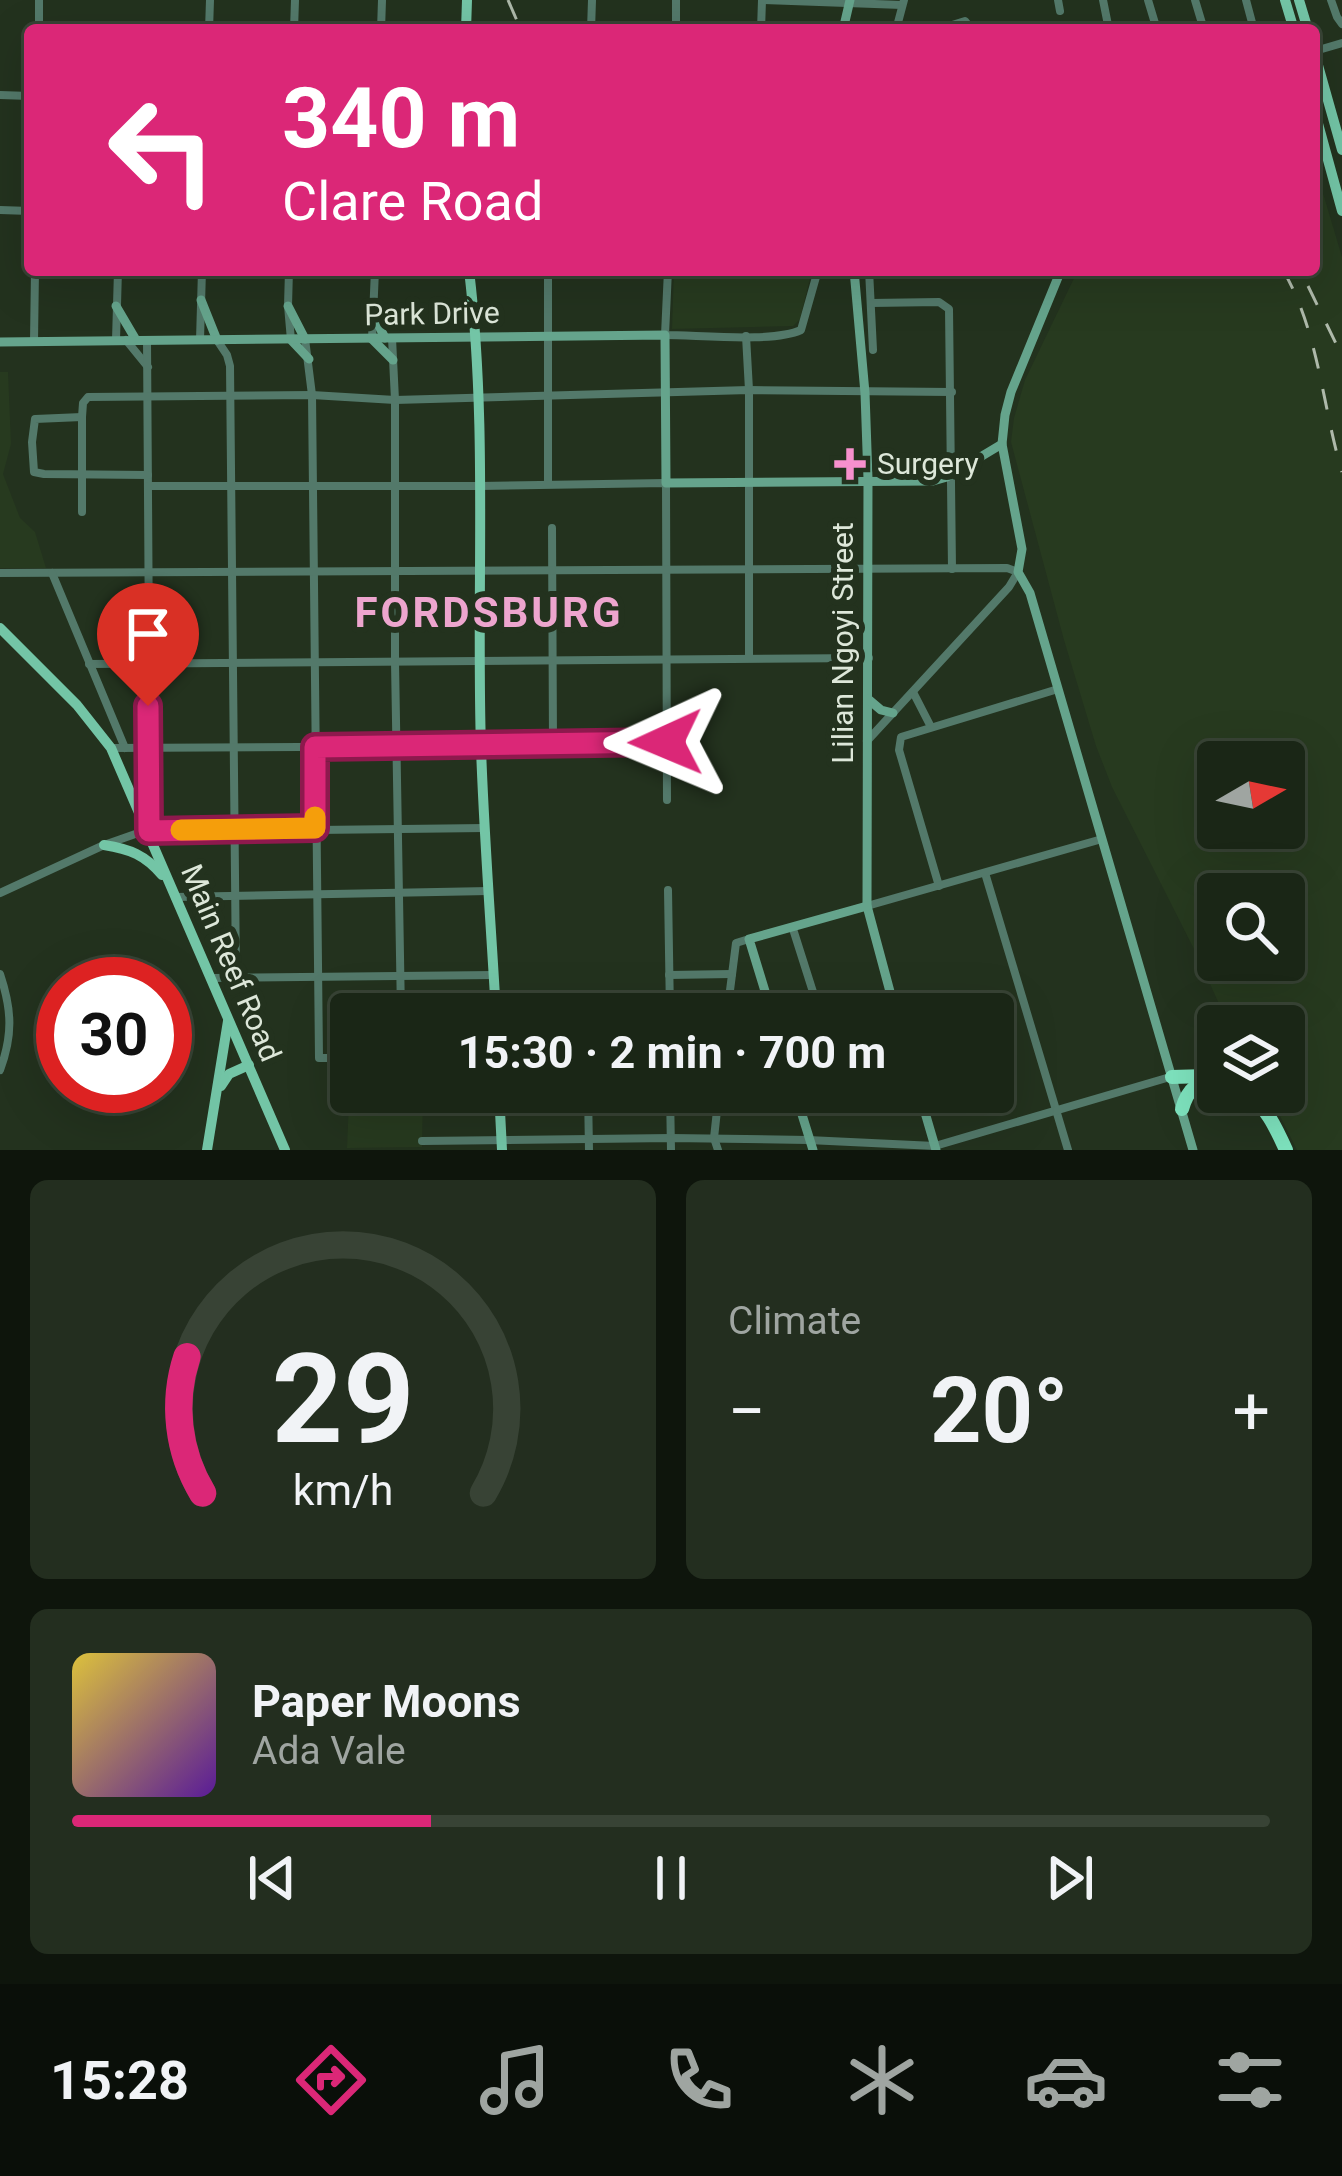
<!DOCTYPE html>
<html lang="en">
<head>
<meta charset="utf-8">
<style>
	body { margin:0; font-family:Roboto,sans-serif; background:#232e1f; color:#f1f3f6; height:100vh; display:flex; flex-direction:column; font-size:45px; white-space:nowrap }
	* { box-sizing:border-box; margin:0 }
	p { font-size:39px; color:#9fa5a1 }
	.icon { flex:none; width:66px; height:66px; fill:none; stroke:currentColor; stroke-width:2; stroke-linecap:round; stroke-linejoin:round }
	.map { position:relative; height:1150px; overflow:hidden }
	.panel { display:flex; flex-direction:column; gap:30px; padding:30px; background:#0e150c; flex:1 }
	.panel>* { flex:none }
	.hud { position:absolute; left:24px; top:24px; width:1296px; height:252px; border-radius:12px; box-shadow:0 12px 48px #0002,0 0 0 3px #384335; background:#db2777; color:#fff; overflow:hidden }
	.needle { width:78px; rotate:81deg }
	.fabs { position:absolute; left:1197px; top:741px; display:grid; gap:24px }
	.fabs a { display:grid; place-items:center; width:108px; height:108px; border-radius:12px; background:#1a2616; box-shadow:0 12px 48px #0002,0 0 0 3px #384335; font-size:60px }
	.speed { position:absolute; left:36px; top:957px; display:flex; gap:24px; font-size:60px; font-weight:700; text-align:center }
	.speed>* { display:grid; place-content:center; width:156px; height:156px; border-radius:50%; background:#1a2616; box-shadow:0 12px 48px #0002,0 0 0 3px #384335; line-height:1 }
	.speed .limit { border:18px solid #d22; background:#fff; color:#111 }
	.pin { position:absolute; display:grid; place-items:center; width:102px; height:102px; color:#fff; margin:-123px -51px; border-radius:50% 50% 50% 0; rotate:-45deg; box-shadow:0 0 12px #0007 }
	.pin .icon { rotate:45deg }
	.me { position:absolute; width:132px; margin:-66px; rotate:269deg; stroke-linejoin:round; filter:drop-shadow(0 0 9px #0008) }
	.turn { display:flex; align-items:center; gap:42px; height:252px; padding:0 60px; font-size:54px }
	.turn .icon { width:156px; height:156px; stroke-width:2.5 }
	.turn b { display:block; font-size:84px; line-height:102px }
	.big { font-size:90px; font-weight:700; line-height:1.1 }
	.panel .card { flex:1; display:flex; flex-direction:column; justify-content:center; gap:18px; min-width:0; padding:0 42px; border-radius:18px; background:#232e1f }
	.panel .dial { align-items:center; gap:0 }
	.dial svg { height:312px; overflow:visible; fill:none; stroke:#384335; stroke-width:7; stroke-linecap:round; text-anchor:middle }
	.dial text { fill:#f1f3f6; stroke:none }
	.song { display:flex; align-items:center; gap:36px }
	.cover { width:144px; height:144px; border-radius:18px; background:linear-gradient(135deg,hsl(50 70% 55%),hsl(270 70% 35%)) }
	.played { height:12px; border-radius:6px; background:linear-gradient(90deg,#db2777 30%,#384335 30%) }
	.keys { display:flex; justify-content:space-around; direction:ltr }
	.heat { display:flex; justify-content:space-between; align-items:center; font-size:66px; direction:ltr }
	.panel .tiles { flex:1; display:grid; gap:30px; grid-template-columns:1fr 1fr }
	.card:last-child { grid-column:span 2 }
	.trip { position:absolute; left:330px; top:993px; width:684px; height:120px; border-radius:12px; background:#1a2616; box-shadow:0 12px 48px #0002,0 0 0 3px #384335; font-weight:700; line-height:120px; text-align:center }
	.tabs { display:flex; height:192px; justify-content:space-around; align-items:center; background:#0a0f09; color:#9fa5a1 }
	.tabs .icon { width:84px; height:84px }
	.tabs .active { color:#db2777 }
	.tabs b { font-size:54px; color:#f1f3f6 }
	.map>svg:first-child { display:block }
	.built { fill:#273a1f; fill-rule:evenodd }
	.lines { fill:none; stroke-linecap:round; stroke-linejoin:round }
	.street { stroke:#53796a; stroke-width:8 }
	.secondary { stroke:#65a48c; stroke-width:9 }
	.primary { stroke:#73c5a6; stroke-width:10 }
	.highway { stroke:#7ee3be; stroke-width:14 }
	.rail { stroke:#aeb9aa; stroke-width:3; stroke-dasharray:21 21; stroke-linecap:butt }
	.route-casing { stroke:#8e194d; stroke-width:30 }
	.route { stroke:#db2777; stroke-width:21 }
	.slow { stroke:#f59e0b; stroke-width:21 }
	.poi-dot { fill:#f790cd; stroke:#23321e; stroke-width:4.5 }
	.labels { text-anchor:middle; stroke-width:12; stroke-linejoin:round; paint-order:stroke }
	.street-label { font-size:30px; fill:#dde7d9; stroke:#23321e }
	.poi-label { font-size:30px; fill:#dde7d9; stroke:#23321e; text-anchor:start }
	.district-label { font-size:42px; font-weight:bold; letter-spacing:3px; fill:#eda5ce; stroke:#23321e }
</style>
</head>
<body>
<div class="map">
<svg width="1342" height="1150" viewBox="0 0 1342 1150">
	<rect width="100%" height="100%" fill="#23321e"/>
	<g class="built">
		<path d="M1314,163L1342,257V1150H1297L1268,1092H1284V1026H1229L1197,955L1112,787L1096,746L1064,640L1011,442L1014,418L1025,380L1078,270H1314ZM1284,762V828H1218V762ZM1284,894V960H1218V894Z"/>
		<path d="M674,270H812L800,319L793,326L672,329Z"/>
		<path d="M0,372H8L11,444L3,474L20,518L35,532L46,568H0Z"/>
		<path d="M394,1092H423L422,1147L347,1148L349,1100L394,1098Z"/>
	</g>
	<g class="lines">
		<g class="street">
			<path d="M764,0L902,5"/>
			<path d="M1058,0L1060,11"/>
			<path d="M1103,0L1109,30"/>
			<path d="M1148,0L1157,30"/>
			<path d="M1195,0L1204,30"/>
			<path d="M1246,0L1254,30"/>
			<path d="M1331,0L1337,17L1342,24"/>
			<path d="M39,30V0"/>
			<path d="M209,30L210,0"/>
			<path d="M294,30L295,0"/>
			<path d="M381,30L382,0"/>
			<path d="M591,30L592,0"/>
			<path d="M676,30V0"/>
			<path d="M761,30L762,0"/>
			<path d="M896,30L904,0"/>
			<path d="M936,30L965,21L972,30"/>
			<path d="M1051,30H1064"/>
			<path d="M1315,51L1342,43"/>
			<path d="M0,95L30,96"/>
			<path d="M0,210L30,211"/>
			<path d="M289,270L288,306L291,340"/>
			<path d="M668,270L665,335C699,335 773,343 801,330L818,270"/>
			<path d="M869,270L873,350"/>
			<path d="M871,303L939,302L949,309L952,569"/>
			<path d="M746,336L749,390V658"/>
			<path d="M392,338L395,400V662L401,1014"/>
			<path d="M305,339L312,395L319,1058H351"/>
			<path d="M372,339L375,270"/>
			<path d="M116,340L118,270"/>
			<path d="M126,340L148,367"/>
			<path d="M147,340L150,805L148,826"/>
			<path d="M200,340L202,270"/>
			<path d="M217,340L227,355L230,366L236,977"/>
			<path d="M34,341L35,270"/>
			<path d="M82,417L35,419L32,442L34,472L44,474L148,475"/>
			<path d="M548,484V270"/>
			<path d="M148,486H480L666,483L667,800"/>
			<path d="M82,512V417L83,403L88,397L312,395L395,400L749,390L952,392"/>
			<path d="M552,528L553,744"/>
			<path d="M0,573L1007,568L1018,572L1009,587L867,741"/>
			<path d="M52,573L125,748"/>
			<path d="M89,664L869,658"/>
			<path d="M913,692L931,727"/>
			<path d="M111,748L481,746L666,742"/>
			<path d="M985,873L1068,1150"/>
			<path d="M939,886L899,750L901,737L1058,689"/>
			<path d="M668,890L670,1014"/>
			<path d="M0,893L104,845L141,832L485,828"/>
			<path d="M175,897L489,891"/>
			<path d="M867,906L1102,839"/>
			<path d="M793,929L820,1014"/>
			<path d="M0,974C12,1010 13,1035 0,1070"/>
			<path d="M669,975L732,974"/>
			<path d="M211,978L494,975"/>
			<path d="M727,1014L736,943L749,939"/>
			<path d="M588,1092L589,1150"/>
			<path d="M670,1092L671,1150"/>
			<path d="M422,1141L671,1138L808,1140L935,1146L1170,1077"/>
			<path d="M718,1150L714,1138L719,1092"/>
		</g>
		<g class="secondary">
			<path d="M843,30L850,0"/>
			<path d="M854,270L865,393L868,479L867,906L896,1014"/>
			<path d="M1061,270L1011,392L1005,415L1002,444L1022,549L1018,572L1030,593L1193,1150"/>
			<path d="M201,300L217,340"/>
			<path d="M116,306L136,340"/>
			<path d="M288,306L305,339"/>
			<path d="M373,314L385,338"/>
			<path d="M372,339L393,360"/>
			<path d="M292,341L309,359"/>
			<path d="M0,342L665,335L666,483L933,481L947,477L1002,444"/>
			<path d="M868,699L881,710L893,713"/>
			<path d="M772,1014L749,939L867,906"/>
			<path d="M795,1092L813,1150"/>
			<path d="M919,1092L936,1150"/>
		</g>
		<g class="primary">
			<path d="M1285,0L1294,30"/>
			<path d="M1299,0L1308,30"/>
			<path d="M466,30L467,0"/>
			<path d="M1314,51L1342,150"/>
			<path d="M1314,109L1342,211"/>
			<path d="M469,270C488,429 476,588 481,748C484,836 491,925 496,1014"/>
			<path d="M0,628L77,705L111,748L285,1150"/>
			<path d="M104,845C130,849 145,855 162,875"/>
			<path d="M221,1086L229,1074L249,1065"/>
			<path d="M499,1092L502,1150"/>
			<path d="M207,1150L228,1021"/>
		</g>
		<g class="highway">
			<path d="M1172,1077L1207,1076"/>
			<path d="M1246,1092C1266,1106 1276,1128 1286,1150"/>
			<path d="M1182,1109C1188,1088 1197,1082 1218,1079"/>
		</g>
		<g class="rail">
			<path d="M508,0L521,30"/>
			<path d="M1283,270C1319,332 1322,405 1342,472"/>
			<path d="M1308,286L1342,356"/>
		</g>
	</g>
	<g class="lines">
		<g class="route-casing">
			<path id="route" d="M148,706L149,831L315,828V747L666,742"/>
		</g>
		<use href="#route" class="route"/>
		<path class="slow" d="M181,830L315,828V817"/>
	</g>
	<path class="poi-dot" d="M844 446h12v12h12v12h-12v12h-12v-12h-12v-12h12z"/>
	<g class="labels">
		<g class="street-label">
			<text transform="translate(432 314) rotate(-1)" y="10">Park Drive</text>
			<text transform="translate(843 643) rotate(-90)" y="10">Lilian Ngoyi Street</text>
			<text transform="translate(231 963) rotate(67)" y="10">Main Reef Road</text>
		</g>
		<g class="poi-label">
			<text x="877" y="474">Surgery</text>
		</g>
		<g class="district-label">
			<text x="489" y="627">FORDSBURG</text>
		</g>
	</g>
</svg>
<div class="fabs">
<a><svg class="needle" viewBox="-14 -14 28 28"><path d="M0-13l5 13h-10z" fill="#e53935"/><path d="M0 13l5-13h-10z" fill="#9fa5a1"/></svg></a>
<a><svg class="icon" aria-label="search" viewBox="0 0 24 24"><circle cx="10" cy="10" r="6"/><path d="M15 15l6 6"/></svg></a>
<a><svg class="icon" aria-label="layers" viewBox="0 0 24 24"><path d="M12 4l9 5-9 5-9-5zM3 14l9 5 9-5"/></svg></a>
</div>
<div class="speed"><div class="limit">30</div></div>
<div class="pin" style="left:148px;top:706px;background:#d93025"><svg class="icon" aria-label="arrive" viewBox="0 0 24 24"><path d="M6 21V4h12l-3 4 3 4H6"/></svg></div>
<svg class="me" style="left:666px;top:742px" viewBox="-20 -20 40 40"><path d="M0-17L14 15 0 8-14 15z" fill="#db2777" stroke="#fff" stroke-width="4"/></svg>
<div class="trip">15:30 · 2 min · 700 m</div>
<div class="hud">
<div class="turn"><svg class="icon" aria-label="left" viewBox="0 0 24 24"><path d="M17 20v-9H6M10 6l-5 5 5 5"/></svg><div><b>340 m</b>Clare Road</div></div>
</div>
</div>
<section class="panel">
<div class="tiles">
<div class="card dial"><svg viewBox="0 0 100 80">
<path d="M14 69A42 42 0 1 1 86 69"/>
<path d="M14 69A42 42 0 0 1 10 34" stroke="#db2777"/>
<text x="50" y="56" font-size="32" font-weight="700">29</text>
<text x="50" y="72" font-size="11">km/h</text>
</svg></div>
<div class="card"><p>Climate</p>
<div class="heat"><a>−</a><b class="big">20°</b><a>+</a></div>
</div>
<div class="card">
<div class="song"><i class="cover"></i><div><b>Paper Moons</b><p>Ada Vale</p></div></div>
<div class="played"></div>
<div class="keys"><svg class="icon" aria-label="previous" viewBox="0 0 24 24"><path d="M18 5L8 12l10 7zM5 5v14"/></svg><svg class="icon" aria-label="pause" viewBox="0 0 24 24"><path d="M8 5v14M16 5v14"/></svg><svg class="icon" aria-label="next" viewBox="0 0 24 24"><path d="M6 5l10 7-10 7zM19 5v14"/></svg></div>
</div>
</div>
</section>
<nav class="tabs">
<b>15:28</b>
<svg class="icon active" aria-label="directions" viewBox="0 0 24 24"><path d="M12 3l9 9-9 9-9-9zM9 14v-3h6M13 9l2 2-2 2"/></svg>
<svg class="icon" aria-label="music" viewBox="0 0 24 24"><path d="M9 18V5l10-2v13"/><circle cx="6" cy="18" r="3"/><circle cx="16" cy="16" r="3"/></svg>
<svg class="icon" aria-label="phone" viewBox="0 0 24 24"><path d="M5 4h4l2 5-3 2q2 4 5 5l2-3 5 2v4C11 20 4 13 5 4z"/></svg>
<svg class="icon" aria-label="climate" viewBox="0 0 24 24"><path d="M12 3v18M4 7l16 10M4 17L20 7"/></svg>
<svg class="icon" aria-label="car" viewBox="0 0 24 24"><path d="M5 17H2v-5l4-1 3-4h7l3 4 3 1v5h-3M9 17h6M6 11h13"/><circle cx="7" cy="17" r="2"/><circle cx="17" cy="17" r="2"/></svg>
<svg class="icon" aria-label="filters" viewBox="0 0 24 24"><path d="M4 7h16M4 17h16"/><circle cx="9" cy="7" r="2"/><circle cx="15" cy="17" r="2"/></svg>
</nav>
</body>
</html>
